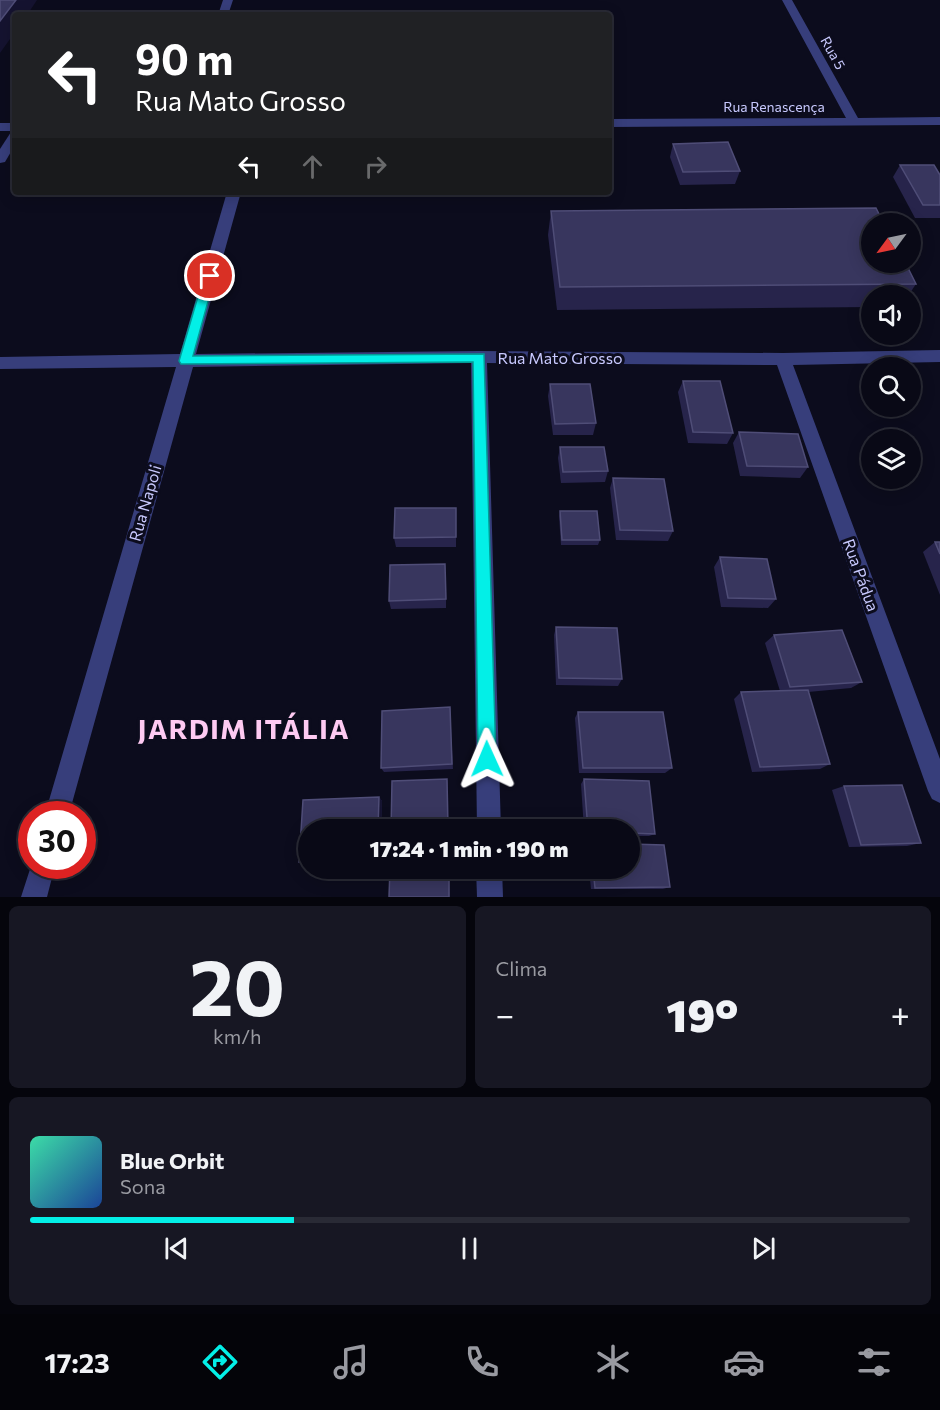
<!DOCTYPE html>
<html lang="pt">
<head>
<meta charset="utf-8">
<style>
	body { margin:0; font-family:Commissioner,sans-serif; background:#171723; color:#f1f3f6; height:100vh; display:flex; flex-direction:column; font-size:22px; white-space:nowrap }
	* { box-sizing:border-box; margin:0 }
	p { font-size:20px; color:#999aa1 }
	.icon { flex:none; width:33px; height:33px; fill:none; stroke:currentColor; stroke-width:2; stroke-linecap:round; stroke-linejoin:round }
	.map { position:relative; height:897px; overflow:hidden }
	.side { display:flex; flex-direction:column; gap:9px; padding:9px; background:#05050c; flex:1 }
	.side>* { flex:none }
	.top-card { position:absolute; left:12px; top:12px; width:600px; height:183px; border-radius:6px; box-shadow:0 3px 15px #0003,0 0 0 2px #292a35; background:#202124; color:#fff; overflow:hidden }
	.needle { width:39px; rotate:237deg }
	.fabs { position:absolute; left:861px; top:213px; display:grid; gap:12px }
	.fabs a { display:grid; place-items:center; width:60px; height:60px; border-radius:50%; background:#090916; box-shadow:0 3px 15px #0003,0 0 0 2px #292a35; font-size:30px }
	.speed { position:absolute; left:18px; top:801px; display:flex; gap:12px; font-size:30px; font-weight:700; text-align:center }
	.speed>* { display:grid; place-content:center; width:78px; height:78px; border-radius:50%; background:#090916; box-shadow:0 3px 15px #0003,0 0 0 2px #292a35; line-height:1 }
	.speed .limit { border:9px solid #d22; background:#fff; color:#111 }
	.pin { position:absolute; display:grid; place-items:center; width:51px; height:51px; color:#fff; margin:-26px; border:3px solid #fff; border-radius:50%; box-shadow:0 2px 6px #0007 }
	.me { position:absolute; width:66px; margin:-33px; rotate:359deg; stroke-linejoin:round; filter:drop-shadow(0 0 4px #0008) }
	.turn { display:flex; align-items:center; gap:21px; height:126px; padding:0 24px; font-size:27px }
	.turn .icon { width:78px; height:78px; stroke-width:2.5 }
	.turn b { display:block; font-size:42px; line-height:51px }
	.lanes { display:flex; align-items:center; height:57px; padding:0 24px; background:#0003; justify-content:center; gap:30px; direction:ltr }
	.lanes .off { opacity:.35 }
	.big { font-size:45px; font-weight:800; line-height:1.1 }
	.side .widget { flex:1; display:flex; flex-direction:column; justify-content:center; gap:9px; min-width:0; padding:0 21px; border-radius:9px; background:#171723 }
	.side .dial { align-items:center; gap:0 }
	.dial b { font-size:78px; line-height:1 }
	.song { display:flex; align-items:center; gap:18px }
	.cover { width:72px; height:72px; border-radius:9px; background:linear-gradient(135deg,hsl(160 70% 55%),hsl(220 70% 35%)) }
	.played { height:6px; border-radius:3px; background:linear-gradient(90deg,#03efe7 30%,#292a35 30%) }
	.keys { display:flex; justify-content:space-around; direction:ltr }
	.heat { display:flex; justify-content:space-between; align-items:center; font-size:33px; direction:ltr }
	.side .tiles { flex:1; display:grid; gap:9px; grid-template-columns:1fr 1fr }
	.widget:last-child { grid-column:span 2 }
	.trip { position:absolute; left:298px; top:819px; width:342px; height:60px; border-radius:30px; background:#090916; box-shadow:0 3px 15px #0003,0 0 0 2px #292a35; font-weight:800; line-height:60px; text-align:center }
	.tabs { display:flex; height:96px; justify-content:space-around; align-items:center; background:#040409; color:#999aa1 }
	.tabs .icon { width:42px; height:42px }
	.tabs .current { color:#03efe7 }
	.tabs b { font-size:27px; color:#f1f3f6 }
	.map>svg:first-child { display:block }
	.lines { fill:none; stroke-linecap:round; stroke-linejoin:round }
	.minor { fill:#373e7b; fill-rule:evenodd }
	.wall { fill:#27244b }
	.shaded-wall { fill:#151330 }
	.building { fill:#38365e; stroke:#4f4d77; stroke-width:1.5 }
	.route { fill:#03efe7; stroke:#029b96; stroke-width:1.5 }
	.labels { text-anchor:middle; stroke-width:6; stroke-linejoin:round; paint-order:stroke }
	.far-street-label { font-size:14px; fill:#c8c9fe; stroke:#0c0c1d }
	.street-label { font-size:16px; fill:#c8c9fe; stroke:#0c0c1d }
	.near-district-label { font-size:27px; font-weight:bold; letter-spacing:1.5px; fill:#fecaf2; stroke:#0c0c1d }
</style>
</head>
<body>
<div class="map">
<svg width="940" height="897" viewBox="0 0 940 897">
	<rect width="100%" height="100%" fill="#0c0c1d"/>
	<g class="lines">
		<g class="minor">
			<path d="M223,0H233L228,15H218Z"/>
			<path d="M782,0H792L858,118L940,117V125L609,127V119L846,118Z"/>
			<rect x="0" y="123" width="15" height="8"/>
			<path d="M15,131V145L5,162L0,163V149L11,132Z"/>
			<path d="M227,192H241L196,354L479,351L783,353L940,350V362L793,365L940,759V803L932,799L928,791L777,365L487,363L501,830H477L471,363L193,367L69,814H45L176,367L0,369V357L180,354Z"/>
			<path d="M32,863V866H55L47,897H21Z"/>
			<path d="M476,868H502L503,897H477Z"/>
		</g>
	</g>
	<g class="wall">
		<path d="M673,144L740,171L735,184L680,185L670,157Z"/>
		<path d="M900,165L940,175V218H915L893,177Z"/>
		<path d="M551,211L916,284L908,296H872V307L557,310L548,235Z"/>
		<path d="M683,381L733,433L727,444L688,443L678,392Z"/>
		<path d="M550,384L596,423L593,435H553L548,396Z"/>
		<path d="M739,432L808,467L800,478L740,476L733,443Z"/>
		<path d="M560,447L608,471L605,482L561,483L558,458Z"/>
		<path d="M613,478L673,531L668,541L616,540L610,488Z"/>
		<path d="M456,508V547H396L394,538Z"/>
		<path d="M560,511L600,540L598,545H561L559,516Z"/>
		<path d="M935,542H940V595L923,552Z"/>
		<path d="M720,557L776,599L768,608L721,607L714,567Z"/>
		<path d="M446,573V608L391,609L389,601Z"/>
		<path d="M556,627L622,679L618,686L556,685L554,635Z"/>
		<path d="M774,635L862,682L851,688L808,692L830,764L820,769L752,772L734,699L741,692L780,691L765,643Z"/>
		<path d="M450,707L453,769L384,772L381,768Z"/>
		<path d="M578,712L672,768L665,773H579L575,718Z"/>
		<path d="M584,779L655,834L649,836H630V830H584L581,784Z"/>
		<path d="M844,786L921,843L907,846L849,847L832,790Z"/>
		<path d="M379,797L382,801L381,830H309V864H304L299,862L303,800Z"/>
		<path d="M589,868H630L670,887L663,889H591Z"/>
	</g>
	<g class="shaded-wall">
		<path d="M16,0H37L27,15H15V32L0,53V21Z"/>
		<path d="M447,779L448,785L449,830H448Z"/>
		<path d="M379,797L382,801L381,830H378Z"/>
		<rect x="449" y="868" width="1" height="29"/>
	</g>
	<g class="building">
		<path d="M0,0H16L0,21Z"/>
		<path d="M728,142L740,171L683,172L673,144Z"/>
		<path d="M900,165H934L940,175V205H923Z"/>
		<path d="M876,208L884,224H872V262H905L916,284L560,287L551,211Z"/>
		<path d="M683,381H720L733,433L693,432Z"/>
		<path d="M550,384H590L596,423L555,424Z"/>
		<path d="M739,432L798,434L808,467L747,466Z"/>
		<path d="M560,447H604L608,471L563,472Z"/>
		<path d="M613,478L664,479L673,531L620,530Z"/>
		<path d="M395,508H456V537L394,538Z"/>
		<path d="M560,511H597L600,540H562Z"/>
		<path d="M935,542H940V554Z"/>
		<path d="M720,557L767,559L776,599L728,598Z"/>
		<path d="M445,564L446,599L389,601L390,565Z"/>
		<path d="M556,627L617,628L622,679L559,678Z"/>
		<path d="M842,630L862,682L790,687L774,635Z"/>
		<path d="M808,690L830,764L760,767L741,692Z"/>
		<path d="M450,707L452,764L381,768L382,711Z"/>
		<path d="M578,712H663L672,768H583Z"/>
		<path d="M447,779L448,830H391L392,781Z"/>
		<path d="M584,779L649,781L655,834L630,833V830H588Z"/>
		<path d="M902,785L921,843L861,845L844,786Z"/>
		<path d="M379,797L378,830H309V862H299L303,800Z"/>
		<path d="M630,844L664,845L670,887L595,888L593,868H630Z"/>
		<path d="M390,868H449V897H389Z"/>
	</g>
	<path class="route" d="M210,272L215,276L193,356L484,354L496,759L493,765L487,768L481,765L478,759L473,362L181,364L179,361L204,276Z"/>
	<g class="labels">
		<g class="far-street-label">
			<text transform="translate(833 53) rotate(61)" y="5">Rua 5</text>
			<text x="774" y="112">Rua Renascença</text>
		</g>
		<g class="street-label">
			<text x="560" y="364">Rua Mato Grosso</text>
			<text transform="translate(145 503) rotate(-74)" y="6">Rua Napoli</text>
			<text transform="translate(861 575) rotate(70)" y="6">Rua Pádua</text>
		</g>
		<g class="near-district-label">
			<text x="244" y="739">JARDIM ITÁLIA</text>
		</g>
	</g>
</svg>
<div class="fabs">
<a><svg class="needle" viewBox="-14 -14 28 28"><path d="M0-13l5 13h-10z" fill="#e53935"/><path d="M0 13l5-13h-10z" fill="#999aa1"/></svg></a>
<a><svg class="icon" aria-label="sound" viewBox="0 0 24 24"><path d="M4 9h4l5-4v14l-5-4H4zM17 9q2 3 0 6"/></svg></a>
<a><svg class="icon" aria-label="search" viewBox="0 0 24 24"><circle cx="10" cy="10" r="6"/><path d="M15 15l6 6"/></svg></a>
<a><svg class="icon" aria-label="layers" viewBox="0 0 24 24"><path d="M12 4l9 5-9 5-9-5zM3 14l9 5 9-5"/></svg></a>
</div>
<div class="speed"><div class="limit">30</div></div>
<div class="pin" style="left:210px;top:276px;background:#d93025"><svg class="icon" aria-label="arrive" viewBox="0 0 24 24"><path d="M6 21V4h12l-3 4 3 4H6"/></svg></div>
<svg class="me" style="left:487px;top:759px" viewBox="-20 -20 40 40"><path d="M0-17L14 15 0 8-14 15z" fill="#03efe7" stroke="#fff" stroke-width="4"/></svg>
<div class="trip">17:24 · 1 min · 190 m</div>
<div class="top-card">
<div class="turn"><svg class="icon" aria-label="left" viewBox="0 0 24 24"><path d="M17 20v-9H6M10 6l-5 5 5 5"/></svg><div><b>90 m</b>Rua Mato Grosso</div></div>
<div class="lanes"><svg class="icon" aria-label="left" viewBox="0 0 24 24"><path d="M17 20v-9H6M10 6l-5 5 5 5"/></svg><svg class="icon off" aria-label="ahead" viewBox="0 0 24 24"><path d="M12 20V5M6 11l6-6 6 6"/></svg><svg class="icon off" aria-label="right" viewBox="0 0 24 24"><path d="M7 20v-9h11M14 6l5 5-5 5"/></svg></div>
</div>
</div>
<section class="side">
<div class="tiles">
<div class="widget dial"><b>20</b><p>km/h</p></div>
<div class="widget"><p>Clima</p>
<div class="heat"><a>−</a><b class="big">19°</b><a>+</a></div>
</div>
<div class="widget">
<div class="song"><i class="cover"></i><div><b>Blue Orbit</b><p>Sona</p></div></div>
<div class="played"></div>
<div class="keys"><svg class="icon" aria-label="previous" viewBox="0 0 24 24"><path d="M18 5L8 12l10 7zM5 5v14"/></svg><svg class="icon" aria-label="pause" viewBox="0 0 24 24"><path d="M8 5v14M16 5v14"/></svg><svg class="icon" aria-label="next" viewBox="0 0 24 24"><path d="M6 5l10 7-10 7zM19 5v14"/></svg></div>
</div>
</div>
</section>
<nav class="tabs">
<b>17:23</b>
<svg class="icon current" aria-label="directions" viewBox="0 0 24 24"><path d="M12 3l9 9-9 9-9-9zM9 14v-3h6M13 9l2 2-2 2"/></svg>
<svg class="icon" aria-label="music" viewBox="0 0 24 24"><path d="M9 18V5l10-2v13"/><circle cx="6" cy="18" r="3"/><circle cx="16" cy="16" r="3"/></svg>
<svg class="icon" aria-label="phone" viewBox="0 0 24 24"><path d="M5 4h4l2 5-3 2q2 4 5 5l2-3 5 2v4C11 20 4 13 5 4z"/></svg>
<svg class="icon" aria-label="climate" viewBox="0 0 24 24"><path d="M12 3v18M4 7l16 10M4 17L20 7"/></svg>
<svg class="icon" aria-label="car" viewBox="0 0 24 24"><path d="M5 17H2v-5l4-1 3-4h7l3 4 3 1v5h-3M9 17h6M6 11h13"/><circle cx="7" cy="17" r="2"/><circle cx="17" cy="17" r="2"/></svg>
<svg class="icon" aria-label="filters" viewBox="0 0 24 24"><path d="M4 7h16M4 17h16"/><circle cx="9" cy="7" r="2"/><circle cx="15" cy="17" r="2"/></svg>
</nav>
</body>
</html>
